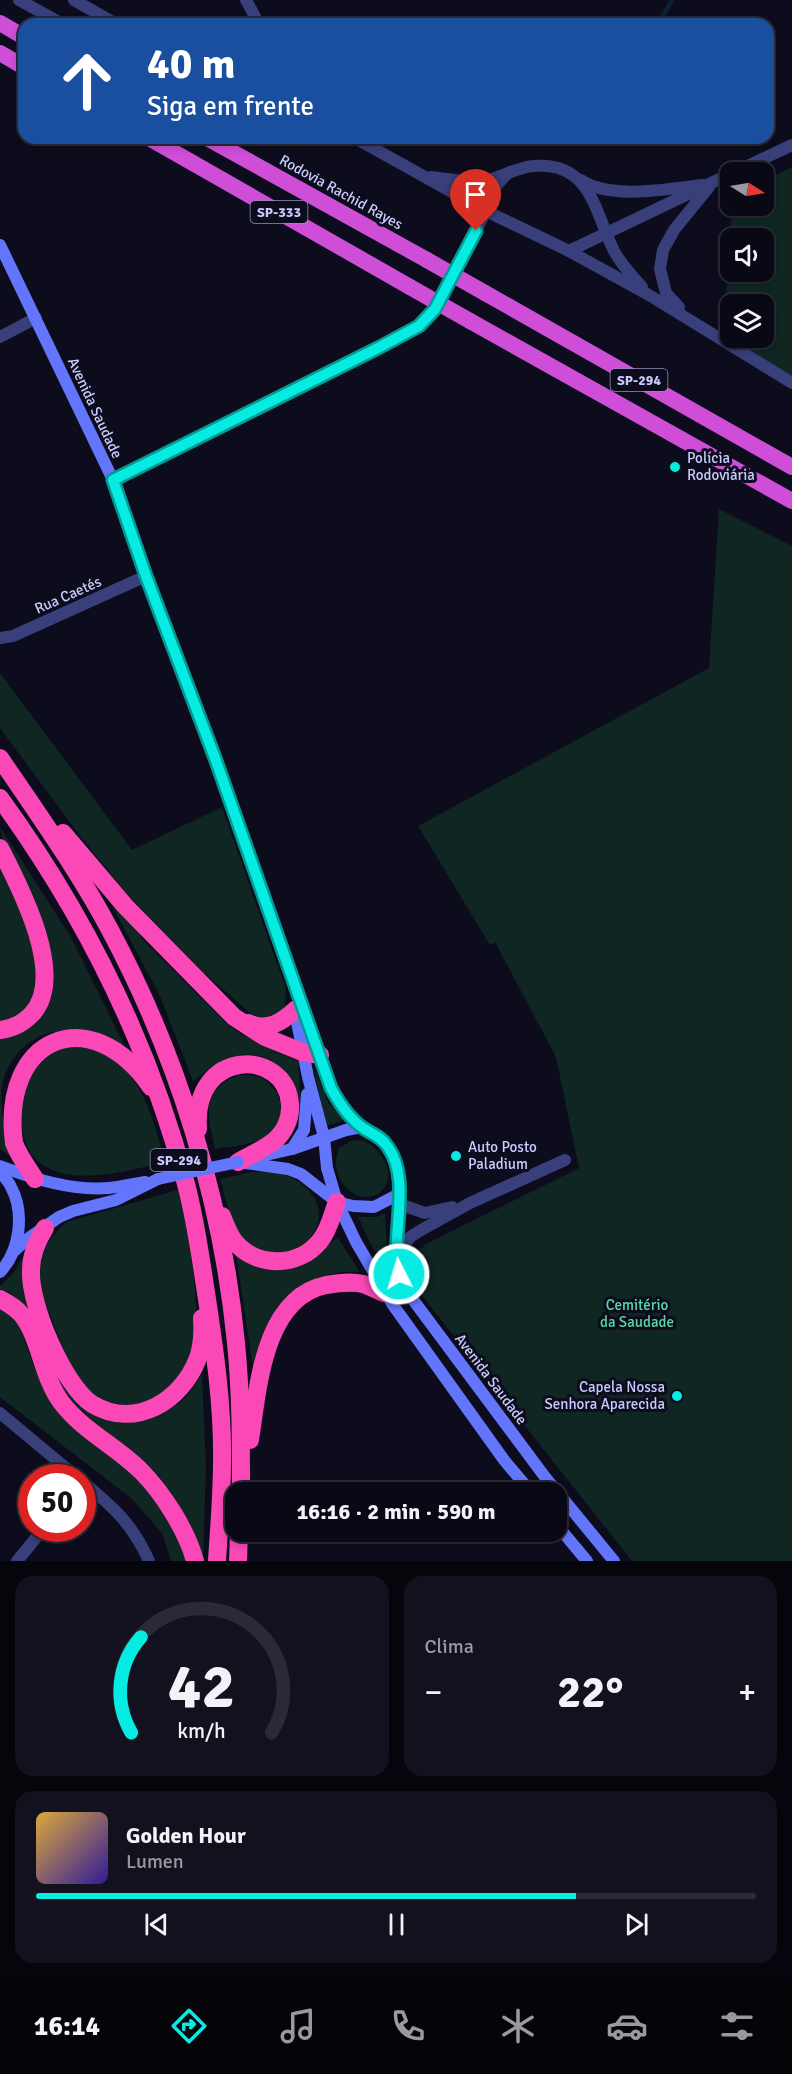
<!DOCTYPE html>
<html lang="pt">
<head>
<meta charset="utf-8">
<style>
	body { margin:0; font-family:Signika,sans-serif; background:#12121f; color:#f1f3f6; height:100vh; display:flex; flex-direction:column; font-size:22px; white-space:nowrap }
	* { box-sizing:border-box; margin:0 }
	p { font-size:20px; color:#999aa1 }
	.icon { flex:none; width:33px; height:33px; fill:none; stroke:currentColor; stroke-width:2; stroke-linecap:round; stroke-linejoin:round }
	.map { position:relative; height:1561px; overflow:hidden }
	.side { display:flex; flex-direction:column; gap:15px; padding:15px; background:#05050c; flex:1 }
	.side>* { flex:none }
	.top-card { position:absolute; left:18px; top:18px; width:756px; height:126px; border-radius:18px; box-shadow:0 3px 9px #0003,0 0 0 2px #292a35; background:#1a4fa0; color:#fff; overflow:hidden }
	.needle { width:39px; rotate:101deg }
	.fabs { position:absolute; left:720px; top:162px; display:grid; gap:12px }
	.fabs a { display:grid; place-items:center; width:54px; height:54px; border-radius:12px; background:#090916; box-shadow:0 3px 9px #0003,0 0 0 2px #292a35; font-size:30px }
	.speed { position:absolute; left:18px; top:1464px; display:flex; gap:12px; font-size:30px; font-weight:700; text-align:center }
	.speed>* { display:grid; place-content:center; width:78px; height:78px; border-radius:50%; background:#090916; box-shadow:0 3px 9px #0003,0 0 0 2px #292a35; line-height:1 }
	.speed .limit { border:9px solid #d22; background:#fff; color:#111 }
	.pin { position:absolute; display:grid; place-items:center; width:51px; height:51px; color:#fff; margin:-62px -26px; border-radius:50% 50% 50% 0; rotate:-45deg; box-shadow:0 0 6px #0007 }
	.pin .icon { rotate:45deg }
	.me { position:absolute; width:66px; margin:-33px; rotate:355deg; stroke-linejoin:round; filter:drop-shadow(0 0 4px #0008) }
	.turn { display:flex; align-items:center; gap:21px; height:126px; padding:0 30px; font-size:27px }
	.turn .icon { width:78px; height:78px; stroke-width:2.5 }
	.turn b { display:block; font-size:42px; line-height:51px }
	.big { font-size:45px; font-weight:700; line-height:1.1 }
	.side .widget { flex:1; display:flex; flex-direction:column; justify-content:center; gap:9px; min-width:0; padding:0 21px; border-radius:18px; background:#12121f }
	.side .dial { align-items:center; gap:0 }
	.dial svg { height:156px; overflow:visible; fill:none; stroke:#292a35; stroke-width:7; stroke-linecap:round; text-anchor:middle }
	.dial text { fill:#f1f3f6; stroke:none }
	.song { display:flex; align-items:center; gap:18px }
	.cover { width:72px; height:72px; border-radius:9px; background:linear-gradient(135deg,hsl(40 70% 55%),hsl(250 70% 35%)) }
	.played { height:6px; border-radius:3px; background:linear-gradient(90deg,#06ece2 75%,#292a35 75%) }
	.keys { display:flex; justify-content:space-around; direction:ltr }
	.heat { display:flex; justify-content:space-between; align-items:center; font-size:33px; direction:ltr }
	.side .tiles { flex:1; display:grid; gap:15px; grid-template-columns:1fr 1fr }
	.widget:last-child { grid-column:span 2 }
	.trip { position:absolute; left:225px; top:1482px; width:342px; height:60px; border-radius:18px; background:#090916; box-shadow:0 3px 9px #0003,0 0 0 2px #292a35; font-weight:700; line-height:60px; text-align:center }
	.menu { display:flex; height:96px; justify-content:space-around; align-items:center; background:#040409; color:#999aa1 }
	.menu .icon { width:42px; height:42px }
	.menu .on { color:#06ece2 }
	.menu b { font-size:27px; color:#f1f3f6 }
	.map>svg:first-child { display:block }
	.green { fill:#0f2622; fill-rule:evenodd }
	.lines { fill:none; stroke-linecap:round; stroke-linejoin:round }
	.stream { stroke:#0a2138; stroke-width:4.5 }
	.minor { stroke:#383f7b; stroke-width:12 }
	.tertiary { stroke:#383f7b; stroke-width:12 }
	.secondary { stroke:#6375fb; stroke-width:12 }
	.trunk { stroke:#cf4ed8; stroke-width:16 }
	.motorway { stroke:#fa48b7; stroke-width:18 }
	.secondary-bridge { stroke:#6375fb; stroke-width:12 }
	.trunk-bridge { stroke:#cf4ed8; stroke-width:16 }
	.route-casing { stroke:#049993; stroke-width:15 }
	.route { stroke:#06ece2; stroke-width:10 }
	.poi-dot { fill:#06ece2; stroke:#0c0c1d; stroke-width:2 }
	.labels { text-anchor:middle; stroke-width:6; stroke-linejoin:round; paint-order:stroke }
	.shield { fill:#0c0c1d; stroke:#9092ba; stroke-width:1.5 }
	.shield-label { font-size:14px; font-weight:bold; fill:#c9cbfe }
	.street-label { font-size:15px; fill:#c9cbfe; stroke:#0c0c1d }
	.poi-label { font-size:15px; fill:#c9cbfe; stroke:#0c0c1d; text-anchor:start }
	.park-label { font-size:15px; fill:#58daa7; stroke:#0c0c1d }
</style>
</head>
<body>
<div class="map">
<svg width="792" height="1561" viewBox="0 0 792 1561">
	<rect width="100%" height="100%" fill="#0c0c1d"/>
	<g class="green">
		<path d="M792,167V384L723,345L732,206H764V181ZM730,238H764V272H730ZM730,304H764V338H730Z"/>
		<path d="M719,509L792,546V1561H632L415,1287C404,1267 410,1255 428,1243L579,1168L556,1057L495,942L490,945L418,826L709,668Z"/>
		<path d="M0,673L132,850L222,807L286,989L285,1006L280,1013L262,1018L251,1014L202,971L128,895L77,832L0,728Z"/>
		<path d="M0,827L71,937L125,1047C81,1016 16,1026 2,1085C0,1108 5,1136 12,1158L0,1149V1038C8,1035 19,1034 27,1029C83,998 35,907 16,864C11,852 0,840 0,827Z"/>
		<path d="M0,863L31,936L38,982L25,1012L0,1023Z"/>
		<path d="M108,898L139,932L143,940L228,1025L241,1034L272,1047L273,1051L298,1061L301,1105C290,1061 258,1042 216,1064C208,1069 201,1076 193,1081L160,996Z"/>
		<path d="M85,1044C94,1049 106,1053 114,1059C146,1085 154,1124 166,1162C122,1172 37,1198 23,1133C21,1121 18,1099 21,1087C24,1077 41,1058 47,1049Z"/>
		<path d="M313,1066L329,1104L345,1120L326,1126Z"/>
		<path d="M240,1075C248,1075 256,1075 263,1079C281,1090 289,1116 273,1132C260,1145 232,1146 215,1149C207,1115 200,1089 240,1075Z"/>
		<path d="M359,1140C367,1142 373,1145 378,1152C407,1183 368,1216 343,1184C335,1172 334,1161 339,1148L351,1141Z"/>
		<path d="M268,1171C277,1172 286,1174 294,1179C331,1199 326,1242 285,1252C275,1254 267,1254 258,1249C253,1247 246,1244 242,1240C230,1223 226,1199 220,1179L252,1172Z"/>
		<path d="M181,1189C187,1235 202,1302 194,1347C190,1366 180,1379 165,1391C158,1397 150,1400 141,1403C131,1406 124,1405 114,1403C78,1395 65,1355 54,1324C47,1307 39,1290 40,1271C41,1251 52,1233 67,1222Z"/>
		<path d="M385,1213C387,1249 387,1274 409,1304L406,1306L387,1278L358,1217H377Z"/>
		<path d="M338,1238L360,1272C323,1269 282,1288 268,1324C261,1340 258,1358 254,1375L236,1254C249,1254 309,1259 316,1256C325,1252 329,1241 338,1238Z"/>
		<path d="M29,1247L34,1313L10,1293L0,1289V1286L14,1272Z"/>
		<path d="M0,1305C26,1323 26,1355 41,1381C48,1393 69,1409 79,1420C122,1462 167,1503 187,1561H171L162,1533L131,1498L0,1397Z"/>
		<path d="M53,1369L83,1405C97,1406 158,1414 167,1410C183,1404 193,1388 202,1374L206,1468L203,1557L174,1496L158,1475L78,1408L65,1393Z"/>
	</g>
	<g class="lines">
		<path class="stream" d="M658,24L672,0"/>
		<g class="minor">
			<path d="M246,0L259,24"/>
			<path d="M0,337L36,318"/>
			<path d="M0,638L13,636L146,576"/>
			<path d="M399,1204L425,1213L452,1207"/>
			<path d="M395,1259L410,1237L421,1230L470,1203L565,1160"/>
			<path d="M0,1413L78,1478"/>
			<path d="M82,1481C113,1507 132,1523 149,1561"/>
			<path d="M17,1561L44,1528"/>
		</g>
		<g class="tertiary">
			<path d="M19,0L57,21L69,24"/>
			<path d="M74,0L116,24"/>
			<path d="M355,138L486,211L569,251L649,295L792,383"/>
			<path d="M735,172L792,145"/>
			<path d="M431,177C449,179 468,183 486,180C503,177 517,167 534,166C591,161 595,213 614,251C621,264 632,276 642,287"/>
			<path d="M581,180C610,200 667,189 702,185"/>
			<path d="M569,251L730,174"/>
			<path d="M679,307L666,293L660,269L663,250L674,230L709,187"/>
			<path d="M113,480L394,341L419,326L435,309L486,211C489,193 495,186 508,173"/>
		</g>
		<g class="secondary">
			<path d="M0,245L113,480L146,576L215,758L331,1088C339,1103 349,1118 363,1128C380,1139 390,1143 396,1165C404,1195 395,1227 396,1258C396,1269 401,1279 405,1289L545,1477L614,1561"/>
			<path d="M294,1007L308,1077L324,1137L327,1168L337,1202L356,1242L393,1305L504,1460L531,1492"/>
			<path d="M292,1149L304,1130L307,1094"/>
			<path d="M257,1157L292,1149L346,1130L362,1127"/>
			<path d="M238,1162L288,1169L301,1174L337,1202L353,1206L374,1207L399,1194"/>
			<path d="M0,1166C35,1179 71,1191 109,1188C121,1187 133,1184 145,1182"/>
			<path d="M0,1172C4,1177 9,1182 11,1187C25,1213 20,1251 0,1272"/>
			<path d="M13,1252L26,1240L59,1217L73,1211L116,1200L158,1179"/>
			<path d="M556,1524L587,1561"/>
		</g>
		<g class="trunk">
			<path d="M0,23L24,37"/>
			<path d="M0,53L24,67"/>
			<path d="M149,138L410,287"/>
			<path d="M207,138L427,260"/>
			<path d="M485,293L792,467"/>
			<path d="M470,321L792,501"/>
		</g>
		<g class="motorway">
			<path d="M0,758C38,814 78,870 110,930C178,1057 222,1199 236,1343C241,1393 241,1442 241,1492"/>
			<path d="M0,798C85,915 149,1044 186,1184C196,1221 201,1261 207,1299C215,1352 223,1408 222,1462C222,1495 219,1528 217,1561"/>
			<path d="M63,833L126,907L234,1017L265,1037L302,1052L320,1055"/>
			<path d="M0,848C20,887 67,976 32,1014C23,1023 13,1029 0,1030"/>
			<path d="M248,1023C267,1032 282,1022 295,1010"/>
			<path d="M198,1129C192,1047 286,1048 290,1104C291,1118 285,1132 274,1141C263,1150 250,1155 238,1162"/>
			<path d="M35,1179C27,1167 19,1156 14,1143C0,1037 90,999 151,1087"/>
			<path d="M222,1216C225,1224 229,1234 234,1241C256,1268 298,1268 320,1241C329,1230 332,1215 337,1202"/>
			<path d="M45,1228C37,1241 31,1254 31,1270C29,1304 64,1386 92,1404C135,1430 182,1401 198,1358C202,1346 203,1331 202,1318"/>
			<path d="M0,1299C8,1303 16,1308 22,1315C40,1338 42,1376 61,1402C83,1431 116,1446 141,1471C163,1493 187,1531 195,1561"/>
			<path d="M250,1440C258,1389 263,1298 326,1285C338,1283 351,1281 363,1284C370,1286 377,1290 384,1293"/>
			<path d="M238,1561L239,1532"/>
		</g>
		<path class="secondary-bridge" d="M158,1179L238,1162"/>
		<g class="trunk-bridge">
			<path d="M427,260L485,293"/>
			<path d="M410,287L470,321"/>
		</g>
	</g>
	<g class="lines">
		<g class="route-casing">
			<path id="route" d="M399,1274C390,1235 412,1181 388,1147C382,1137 372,1134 363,1128C349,1118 339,1103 331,1088L215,758L146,576L113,480L378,348L419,326L435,309L476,231"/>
		</g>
		<use href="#route" class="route"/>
	</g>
	<g class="poi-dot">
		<circle cx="675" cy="467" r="6"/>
		<circle cx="456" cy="1156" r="6"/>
		<circle cx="677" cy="1396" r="6"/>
	</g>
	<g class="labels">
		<g class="shield">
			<rect x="250.5" y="201" width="57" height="22" rx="4.5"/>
			<rect x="610.5" y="369" width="57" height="22" rx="4.5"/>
			<rect x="150.5" y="1149" width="57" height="22" rx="4.5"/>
		</g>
		<g class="shield-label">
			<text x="279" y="217">SP-333</text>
			<text x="639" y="385">SP-294</text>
			<text x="179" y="1165">SP-294</text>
		</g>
		<g class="street-label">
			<text transform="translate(341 192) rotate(29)" y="5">Rodovia Rachid Rayes</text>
			<text transform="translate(95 408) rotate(65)" y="5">Avenida Saudade</text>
			<text transform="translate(68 595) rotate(-24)" y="5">Rua Caetés</text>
			<text transform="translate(491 1379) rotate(53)" y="5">Avenida Saudade</text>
		</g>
		<g class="poi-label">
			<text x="687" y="463">Polícia<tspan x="687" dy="17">Rodoviária</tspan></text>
			<text x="468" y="1152">Auto Posto<tspan x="468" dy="17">Paladium</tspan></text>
			<text x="665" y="1392" text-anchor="end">Capela Nossa<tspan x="665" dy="17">Senhora Aparecida</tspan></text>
		</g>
		<g class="park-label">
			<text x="637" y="1310">Cemitério<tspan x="637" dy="17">da Saudade</tspan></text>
		</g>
	</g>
</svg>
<div class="fabs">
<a><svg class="needle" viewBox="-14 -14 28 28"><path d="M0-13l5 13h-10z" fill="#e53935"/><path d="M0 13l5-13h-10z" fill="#999aa1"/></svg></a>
<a><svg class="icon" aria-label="sound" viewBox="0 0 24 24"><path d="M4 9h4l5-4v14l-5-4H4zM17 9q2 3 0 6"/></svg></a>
<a><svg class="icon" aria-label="layers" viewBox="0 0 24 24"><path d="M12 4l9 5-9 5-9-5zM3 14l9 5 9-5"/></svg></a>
</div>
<div class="speed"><div class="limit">50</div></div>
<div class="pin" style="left:476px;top:231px;background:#d93025"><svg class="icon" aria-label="arrive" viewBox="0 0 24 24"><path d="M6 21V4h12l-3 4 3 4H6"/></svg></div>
<svg class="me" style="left:399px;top:1274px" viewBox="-20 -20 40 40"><circle r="17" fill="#06ece2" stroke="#fff" stroke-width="3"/><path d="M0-11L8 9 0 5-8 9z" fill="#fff"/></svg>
<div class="trip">16:16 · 2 min · 590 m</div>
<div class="top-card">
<div class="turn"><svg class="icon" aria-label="ahead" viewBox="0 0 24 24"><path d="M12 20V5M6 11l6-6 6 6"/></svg><div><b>40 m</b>Siga em frente</div></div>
</div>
</div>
<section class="side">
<div class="tiles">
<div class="widget dial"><svg viewBox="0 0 100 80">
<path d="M14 69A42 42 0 1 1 86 69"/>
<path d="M14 69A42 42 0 0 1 19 20" stroke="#06ece2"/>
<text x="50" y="56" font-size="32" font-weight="700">42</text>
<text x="50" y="72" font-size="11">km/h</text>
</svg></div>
<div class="widget"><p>Clima</p>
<div class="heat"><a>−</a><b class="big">22°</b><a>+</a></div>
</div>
<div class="widget">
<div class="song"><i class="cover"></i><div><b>Golden Hour</b><p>Lumen</p></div></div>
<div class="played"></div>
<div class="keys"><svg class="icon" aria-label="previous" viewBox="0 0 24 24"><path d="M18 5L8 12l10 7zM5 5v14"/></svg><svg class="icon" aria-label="pause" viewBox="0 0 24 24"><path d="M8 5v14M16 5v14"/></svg><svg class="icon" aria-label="next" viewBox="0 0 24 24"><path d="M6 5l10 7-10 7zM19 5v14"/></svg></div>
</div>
</div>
</section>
<nav class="menu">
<b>16:14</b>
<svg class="icon on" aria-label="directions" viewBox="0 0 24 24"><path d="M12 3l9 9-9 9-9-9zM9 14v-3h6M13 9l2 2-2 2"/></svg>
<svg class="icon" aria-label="music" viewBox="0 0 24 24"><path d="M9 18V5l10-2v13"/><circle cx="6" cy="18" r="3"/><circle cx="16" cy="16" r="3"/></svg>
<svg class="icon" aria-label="phone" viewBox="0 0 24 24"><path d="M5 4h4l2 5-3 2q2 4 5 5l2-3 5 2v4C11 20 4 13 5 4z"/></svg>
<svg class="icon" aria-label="climate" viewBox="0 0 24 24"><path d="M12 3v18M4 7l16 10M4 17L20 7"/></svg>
<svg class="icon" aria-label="car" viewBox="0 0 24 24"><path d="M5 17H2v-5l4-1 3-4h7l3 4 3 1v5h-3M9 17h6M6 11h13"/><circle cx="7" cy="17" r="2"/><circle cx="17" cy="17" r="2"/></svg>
<svg class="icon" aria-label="filters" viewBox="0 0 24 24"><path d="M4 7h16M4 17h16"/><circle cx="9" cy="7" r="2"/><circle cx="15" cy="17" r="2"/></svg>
</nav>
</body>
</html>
